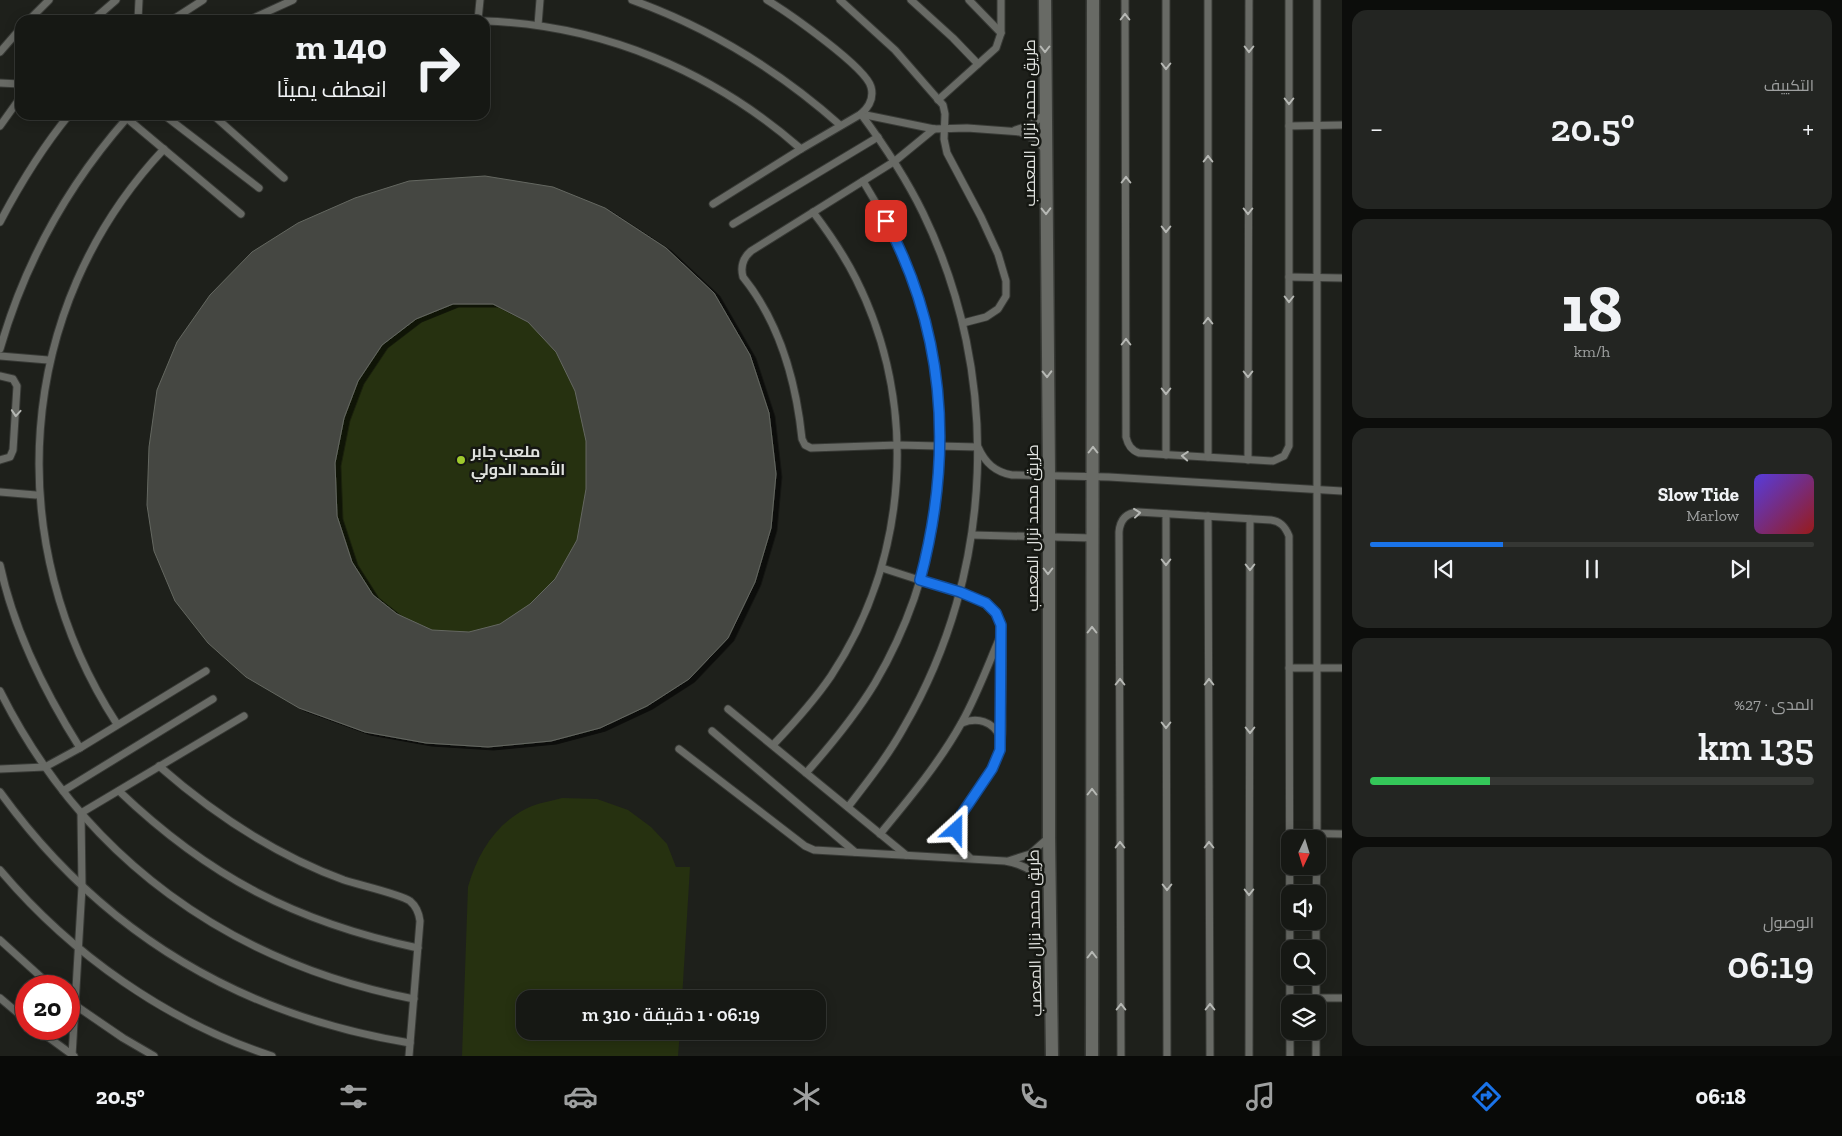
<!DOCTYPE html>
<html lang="ar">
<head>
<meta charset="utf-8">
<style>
	body { margin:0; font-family:"Zilla Slab",Cairo,serif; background:#232522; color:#f1f3f6; direction:rtl; height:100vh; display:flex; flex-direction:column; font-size:19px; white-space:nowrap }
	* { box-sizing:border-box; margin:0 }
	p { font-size:16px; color:#9ea0a0 }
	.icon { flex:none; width:28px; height:28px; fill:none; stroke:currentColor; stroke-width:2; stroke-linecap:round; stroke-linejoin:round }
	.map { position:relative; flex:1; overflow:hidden; direction:ltr }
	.details { display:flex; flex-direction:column; gap:10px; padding:10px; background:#0c0d0b; width:500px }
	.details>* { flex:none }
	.guide { position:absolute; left:15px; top:15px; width:475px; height:105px; border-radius:15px; box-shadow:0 2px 12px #0003,0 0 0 1px #353734; direction:rtl; background:#161814; color:#f1f3f6; overflow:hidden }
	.needle { width:32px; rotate:184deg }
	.buttons { position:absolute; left:1281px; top:830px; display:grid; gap:10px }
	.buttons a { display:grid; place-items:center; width:45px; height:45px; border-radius:10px; background:#161814; box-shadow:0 2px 12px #0003,0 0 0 1px #353734; font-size:25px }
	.speed { position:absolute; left:15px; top:975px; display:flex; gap:10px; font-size:25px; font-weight:700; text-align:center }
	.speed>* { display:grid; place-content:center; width:65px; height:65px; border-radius:50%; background:#161814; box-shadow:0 2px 12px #0003,0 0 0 1px #353734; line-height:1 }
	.speed .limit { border:8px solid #d22; background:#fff; color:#111 }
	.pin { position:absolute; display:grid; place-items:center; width:42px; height:42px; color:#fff; margin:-21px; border-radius:10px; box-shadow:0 2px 8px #0006 }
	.me { position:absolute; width:55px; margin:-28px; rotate:24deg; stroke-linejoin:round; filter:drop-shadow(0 0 4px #0008) }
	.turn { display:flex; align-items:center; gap:18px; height:105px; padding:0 20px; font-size:22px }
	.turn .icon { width:65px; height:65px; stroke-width:2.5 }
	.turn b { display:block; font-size:35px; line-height:42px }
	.big { font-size:38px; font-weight:600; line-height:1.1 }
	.details .widget { flex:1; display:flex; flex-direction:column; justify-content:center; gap:8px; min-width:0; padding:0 18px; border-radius:15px; background:#232522 }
	.details .dial { align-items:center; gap:0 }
	.dial b { font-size:65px; line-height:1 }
	.song { display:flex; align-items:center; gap:15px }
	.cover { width:60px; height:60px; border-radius:8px; background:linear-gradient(135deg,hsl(250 70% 55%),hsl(0 70% 35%)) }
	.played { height:5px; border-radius:2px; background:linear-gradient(90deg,#1a73e8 30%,#353734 30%) }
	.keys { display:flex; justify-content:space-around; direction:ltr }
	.heat { display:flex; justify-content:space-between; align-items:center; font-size:28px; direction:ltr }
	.charge { height:8px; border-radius:4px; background:linear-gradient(90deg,#34c759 27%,#353734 0) }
	.trip { position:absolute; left:516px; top:990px; width:310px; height:50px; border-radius:15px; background:#161814; box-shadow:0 2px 12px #0003,0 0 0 1px #353734; font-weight:600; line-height:50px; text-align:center; direction:rtl }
	.tab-bar { display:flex; height:80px; justify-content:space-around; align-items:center; background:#090a08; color:#9ea0a0 }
	.tab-bar .icon { width:35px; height:35px }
	.tab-bar .on { color:#1a73e8 }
	.tab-bar b { font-size:22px; color:#f1f3f6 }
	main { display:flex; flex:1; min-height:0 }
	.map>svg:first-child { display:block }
	.green { fill:#263110 }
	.building { fill:#454742; stroke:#646761; fill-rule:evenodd; filter:url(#shadow) }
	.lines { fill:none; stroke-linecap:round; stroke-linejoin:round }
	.service-casing { stroke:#383a36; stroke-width:9 }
	.tertiary-casing { stroke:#383a36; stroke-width:15 }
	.service { stroke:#686a65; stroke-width:7 }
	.tertiary { stroke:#686a65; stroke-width:12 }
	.oneway { stroke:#b6b8b4 }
	.route-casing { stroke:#114b97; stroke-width:12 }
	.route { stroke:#1a73e8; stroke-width:9 }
	.poi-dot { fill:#9fca2d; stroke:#151712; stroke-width:2 }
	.labels { text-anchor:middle; stroke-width:5; stroke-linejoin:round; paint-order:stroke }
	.street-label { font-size:16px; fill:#e0e2df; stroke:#151712 }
	.poi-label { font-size:16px; font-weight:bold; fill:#e0e2df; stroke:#151712; text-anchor:start }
</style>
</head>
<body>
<main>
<section class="details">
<div class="widget"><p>التكييف</p>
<div class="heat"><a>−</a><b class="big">20.5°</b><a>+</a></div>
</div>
<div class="widget dial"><b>18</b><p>km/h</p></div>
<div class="widget">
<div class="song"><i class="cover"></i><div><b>Slow Tide</b><p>Marlow</p></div></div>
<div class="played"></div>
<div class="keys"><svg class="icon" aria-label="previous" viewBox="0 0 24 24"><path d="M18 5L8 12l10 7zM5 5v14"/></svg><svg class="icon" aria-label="pause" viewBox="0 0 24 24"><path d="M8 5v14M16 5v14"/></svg><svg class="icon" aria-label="next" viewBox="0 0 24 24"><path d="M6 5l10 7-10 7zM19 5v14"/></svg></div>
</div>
<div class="widget"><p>المدى · 27%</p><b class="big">135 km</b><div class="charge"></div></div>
<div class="widget"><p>الوصول</p><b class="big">06:19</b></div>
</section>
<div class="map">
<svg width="1342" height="1056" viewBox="0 0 1342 1056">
	<defs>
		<filter id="shadow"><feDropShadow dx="5.5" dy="3" stdDeviation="0" flood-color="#0009"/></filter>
	</defs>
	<rect width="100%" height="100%" fill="#1e201b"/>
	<g class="green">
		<path d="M485,176L553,187L605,208L666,248L714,293L750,355L769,413L776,474L771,528L755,582L728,638L689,679L647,706L600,728L551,741L488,747L426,743L365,732L299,708L246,677L208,643L175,601L154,551L147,505L149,447L157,390L177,342L210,295L252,252L298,223L355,198L409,181Z"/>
		<path d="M562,798L597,799L628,810L651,827L667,844L676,867H690L682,999H525V1031H680L678,1056H462L468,887C478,852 497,821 532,806C542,802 552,801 562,798Z"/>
	</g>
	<path class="building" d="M485,176L553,187L605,208L666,248L714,293L750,355L769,413L776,474L771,528L755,582L728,638L689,679L647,706L600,728L551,741L488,747L426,743L365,732L299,708L246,677L208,643L175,601L154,551L147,505L149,447L157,390L177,342L210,295L252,252L298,223L355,198L409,181ZM453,304H493L528,322L556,352L575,391L586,441V489L577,540L555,579L530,604L500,624L469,632L432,630L397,614L373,595L352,562L337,516L335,463L344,418L358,381L382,345L416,319Z"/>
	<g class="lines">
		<g class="service-casing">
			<g id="service">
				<path d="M632,0C710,28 778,70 840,125"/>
				<path d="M840,0L895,50L943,105L945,114L944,139L947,153L981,217L998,254L1006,281V296L998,309L986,317L963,323"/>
				<path d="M911,0L953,38L978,64"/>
				<path d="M969,0L1001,33"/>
				<path d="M1125,0L1126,437C1128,445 1131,450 1139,453L1273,461L1284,456L1289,446V0"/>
				<path d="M1166,0V455"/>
				<path d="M29,20L49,0"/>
				<path d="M93,20L116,0"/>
				<path d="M138,20L139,0"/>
				<path d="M172,20L203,0"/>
				<path d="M249,20L293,0"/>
				<path d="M478,20L480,0"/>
				<path d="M485,21C603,25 712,71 801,149"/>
				<path d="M538,25L540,0"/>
				<path d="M0,52L20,29"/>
				<path d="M0,83L20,84"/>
				<path d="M938,100L996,48L1001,33V0"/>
				<path d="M861,114L934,129L967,128L1020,132L1037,141L1045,150"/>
				<path d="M123,115L241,214"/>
				<path d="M164,115L259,188"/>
				<path d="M213,115L284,178"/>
				<path d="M0,126L20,98"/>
				<path d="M1289,126L1342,125"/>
				<path d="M934,129L895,161L751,251C743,258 740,266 743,277C780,323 796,381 802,439L805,445L811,448L898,445L978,447C985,463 995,472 1012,475L1109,477L1342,491"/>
				<path d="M1015,130L1031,125L1045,114"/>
				<path d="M713,204L801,149L861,114C869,107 874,98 871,87C866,67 787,12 767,0"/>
				<path d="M0,222C20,184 42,148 69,115"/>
				<path d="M733,224L878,137"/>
				<path d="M1289,277L1342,278"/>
				<path d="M0,349C25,262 67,186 127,118"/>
				<path d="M0,356L48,360"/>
				<path d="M0,376L13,379L17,386L13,450L10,457L0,460"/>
				<path d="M1208,457V0"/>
				<path d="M1248,460L1249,0"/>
				<path d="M0,492L36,495"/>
				<path d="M1166,514L1167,1056"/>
				<path d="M1208,516L1210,1056"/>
				<path d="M972,535L1092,538"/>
				<path d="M0,565C14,631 44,691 80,748"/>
				<path d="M882,568L978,599C990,605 997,612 1001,625C1004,650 1002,677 1002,702C1001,717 1004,734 1000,748C993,784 931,824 970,858"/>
				<path d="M1289,668H1342"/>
				<path d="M0,691C84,859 230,963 414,999"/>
				<path d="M728,709L906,855"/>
				<path d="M962,723C977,717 993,721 1000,737"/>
				<path d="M117,724C0,544 14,308 164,149"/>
				<path d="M712,731L855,852"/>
				<path d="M773,745C794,723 814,701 831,676C909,558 919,405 856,279C844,255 829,233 813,212"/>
				<path d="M679,749L805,846L814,850L1005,861C1023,864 1037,872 1048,887"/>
				<path d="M159,766C215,815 275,855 344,880C359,885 400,894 410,901C416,906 419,913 420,921L409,1056"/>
				<path d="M0,769L45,767L80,748L206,671"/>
				<path d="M806,773C831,745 855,716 875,683C944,566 959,422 917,293C904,253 885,217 863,181"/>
				<path d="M63,791L213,699"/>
				<path d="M119,791C209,877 296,922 418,948"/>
				<path d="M0,792C102,933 240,1015 410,1043"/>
				<path d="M848,807C868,781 888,756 904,727C995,571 1002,376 923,213C906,178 884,145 861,114"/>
				<path d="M1289,833L1342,834"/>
				<path d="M880,834C909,799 940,762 962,722C977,695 988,665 1000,637"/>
				<path d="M1317,839V0"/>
				<path d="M1008,861L1030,854L1048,838"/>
				<path d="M0,870C71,954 167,1022 272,1056"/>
				<path d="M1316,894L1317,866"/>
				<path d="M0,940L51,986"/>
				<path d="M1316,949V921"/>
				<path d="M0,998L26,1020"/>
				<path d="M1290,998H1342"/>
				<path d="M69,1001L123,1038L154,1056"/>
				<path d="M1316,1004V976"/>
				<path d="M37,1029L74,1056"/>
				<path d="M72,1056L82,887L81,813L244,716"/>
				<path d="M1121,1056L1119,532C1120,520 1126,513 1138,512L1271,520C1280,521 1285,526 1289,536L1290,1056"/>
				<path d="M1249,1056L1250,519"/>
				<path d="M1316,1056V1031"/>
			</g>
		</g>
		<g class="tertiary-casing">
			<g id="tertiary">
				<path d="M1045,0L1049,475V837L1052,1056"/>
				<path d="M1092,1056L1093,0"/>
			</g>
		</g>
		<use href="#service" class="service"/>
		<use href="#tertiary" class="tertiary"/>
	</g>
	<defs><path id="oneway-chevron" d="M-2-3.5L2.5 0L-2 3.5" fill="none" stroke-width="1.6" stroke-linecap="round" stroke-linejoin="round" transform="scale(1.25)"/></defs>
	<g class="oneway">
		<use href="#oneway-chevron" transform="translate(1125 17) rotate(-90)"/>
		<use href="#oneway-chevron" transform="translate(1045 49) rotate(90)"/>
		<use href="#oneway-chevron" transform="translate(1249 49) rotate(90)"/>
		<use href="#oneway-chevron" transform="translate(1166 66) rotate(90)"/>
		<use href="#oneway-chevron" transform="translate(1289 101) rotate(90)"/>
		<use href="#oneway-chevron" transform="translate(1208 159) rotate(-90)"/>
		<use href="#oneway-chevron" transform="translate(1126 180) rotate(-90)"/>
		<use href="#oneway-chevron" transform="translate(1046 211) rotate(89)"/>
		<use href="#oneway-chevron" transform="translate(1248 211) rotate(90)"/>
		<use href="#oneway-chevron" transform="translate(1166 229) rotate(90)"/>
		<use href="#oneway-chevron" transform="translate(1289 299) rotate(90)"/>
		<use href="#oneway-chevron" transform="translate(1208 321) rotate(-90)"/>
		<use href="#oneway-chevron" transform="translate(1126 342) rotate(-90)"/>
		<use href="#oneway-chevron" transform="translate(1047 374) rotate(89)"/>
		<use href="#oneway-chevron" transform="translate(1248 374) rotate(90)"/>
		<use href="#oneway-chevron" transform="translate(1166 391) rotate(90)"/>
		<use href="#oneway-chevron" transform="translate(16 413) rotate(94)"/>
		<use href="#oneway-chevron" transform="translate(1093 450) rotate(-90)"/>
		<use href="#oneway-chevron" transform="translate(1185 456) rotate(-176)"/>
		<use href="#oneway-chevron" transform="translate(1137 513) rotate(-6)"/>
		<use href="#oneway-chevron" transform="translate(1166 562) rotate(90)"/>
		<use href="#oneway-chevron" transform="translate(1250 567) rotate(90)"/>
		<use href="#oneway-chevron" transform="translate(1048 571) rotate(90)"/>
		<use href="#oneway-chevron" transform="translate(1092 630) rotate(-90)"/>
		<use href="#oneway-chevron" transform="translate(1120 682) rotate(-90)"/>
		<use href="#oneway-chevron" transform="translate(1209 682) rotate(-90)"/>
		<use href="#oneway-chevron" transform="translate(1166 725) rotate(90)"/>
		<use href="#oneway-chevron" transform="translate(1250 730) rotate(90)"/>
		<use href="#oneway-chevron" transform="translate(1092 792) rotate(-90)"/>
		<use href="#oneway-chevron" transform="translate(1120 845) rotate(-90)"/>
		<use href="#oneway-chevron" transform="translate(1209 845) rotate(-90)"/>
		<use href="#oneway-chevron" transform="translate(1167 887) rotate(90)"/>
		<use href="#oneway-chevron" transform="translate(1249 892) rotate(90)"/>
		<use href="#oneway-chevron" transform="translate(1092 955) rotate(-90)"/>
		<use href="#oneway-chevron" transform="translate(1121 1007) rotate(-90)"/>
		<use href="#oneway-chevron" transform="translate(1210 1007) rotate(-90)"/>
	</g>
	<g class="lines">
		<g class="route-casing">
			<path id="route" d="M886,221C947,336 953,456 920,580L960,592L986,603L996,613L1001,625L1000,750L992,769L961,815L956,830"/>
		</g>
		<use href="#route" class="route"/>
	</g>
	<circle class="poi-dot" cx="461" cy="460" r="5"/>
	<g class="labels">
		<g class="street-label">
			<text transform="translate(1029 123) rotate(-90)" y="6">طريق محمد نزال المعصب</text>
			<text transform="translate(1032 528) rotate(-90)" y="6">طريق محمد نزال المعصب</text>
			<text transform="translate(1034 933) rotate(-91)" y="6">طريق محمد نزال المعصب</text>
		</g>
		<g class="poi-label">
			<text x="471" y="457">ملعب جابر<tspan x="471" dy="18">الأحمد الدولي</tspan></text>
		</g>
	</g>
</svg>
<div class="buttons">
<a><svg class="needle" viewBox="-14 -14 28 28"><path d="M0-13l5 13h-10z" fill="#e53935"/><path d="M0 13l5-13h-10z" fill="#9ea0a0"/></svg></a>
<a><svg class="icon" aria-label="sound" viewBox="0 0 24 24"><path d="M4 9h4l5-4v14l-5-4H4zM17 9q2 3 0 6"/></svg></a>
<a><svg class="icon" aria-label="search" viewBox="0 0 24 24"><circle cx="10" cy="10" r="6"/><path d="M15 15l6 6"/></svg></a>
<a><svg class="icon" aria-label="layers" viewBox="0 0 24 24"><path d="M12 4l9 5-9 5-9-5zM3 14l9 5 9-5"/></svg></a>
</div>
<div class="speed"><div class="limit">20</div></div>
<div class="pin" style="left:886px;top:221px;background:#d93025"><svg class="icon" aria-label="arrive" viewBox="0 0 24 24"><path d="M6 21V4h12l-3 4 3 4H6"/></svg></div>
<svg class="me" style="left:956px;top:830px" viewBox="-20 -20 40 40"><path d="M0-17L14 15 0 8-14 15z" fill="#1a73e8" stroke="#fff" stroke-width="4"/></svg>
<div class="trip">06:19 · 1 دقيقة · 310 m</div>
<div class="guide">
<div class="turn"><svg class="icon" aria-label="right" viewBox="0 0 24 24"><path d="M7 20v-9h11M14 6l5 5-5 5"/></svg><div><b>140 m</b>انعطف يمينًا</div></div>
</div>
</div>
</main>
<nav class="tab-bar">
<b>06:18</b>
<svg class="icon on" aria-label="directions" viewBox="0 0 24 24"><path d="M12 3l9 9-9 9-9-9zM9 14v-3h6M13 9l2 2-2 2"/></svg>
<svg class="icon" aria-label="music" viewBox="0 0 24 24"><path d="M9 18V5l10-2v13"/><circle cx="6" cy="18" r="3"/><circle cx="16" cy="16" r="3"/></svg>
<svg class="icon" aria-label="phone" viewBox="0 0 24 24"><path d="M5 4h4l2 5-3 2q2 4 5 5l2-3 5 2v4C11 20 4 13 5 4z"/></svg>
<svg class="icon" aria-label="climate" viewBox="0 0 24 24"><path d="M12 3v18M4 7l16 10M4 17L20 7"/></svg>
<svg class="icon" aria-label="car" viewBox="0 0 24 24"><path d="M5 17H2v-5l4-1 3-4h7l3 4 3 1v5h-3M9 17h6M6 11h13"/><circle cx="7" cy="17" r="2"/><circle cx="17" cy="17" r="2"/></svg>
<svg class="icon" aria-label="filters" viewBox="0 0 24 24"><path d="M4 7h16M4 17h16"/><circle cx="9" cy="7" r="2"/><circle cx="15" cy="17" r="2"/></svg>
<b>20.5°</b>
</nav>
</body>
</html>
